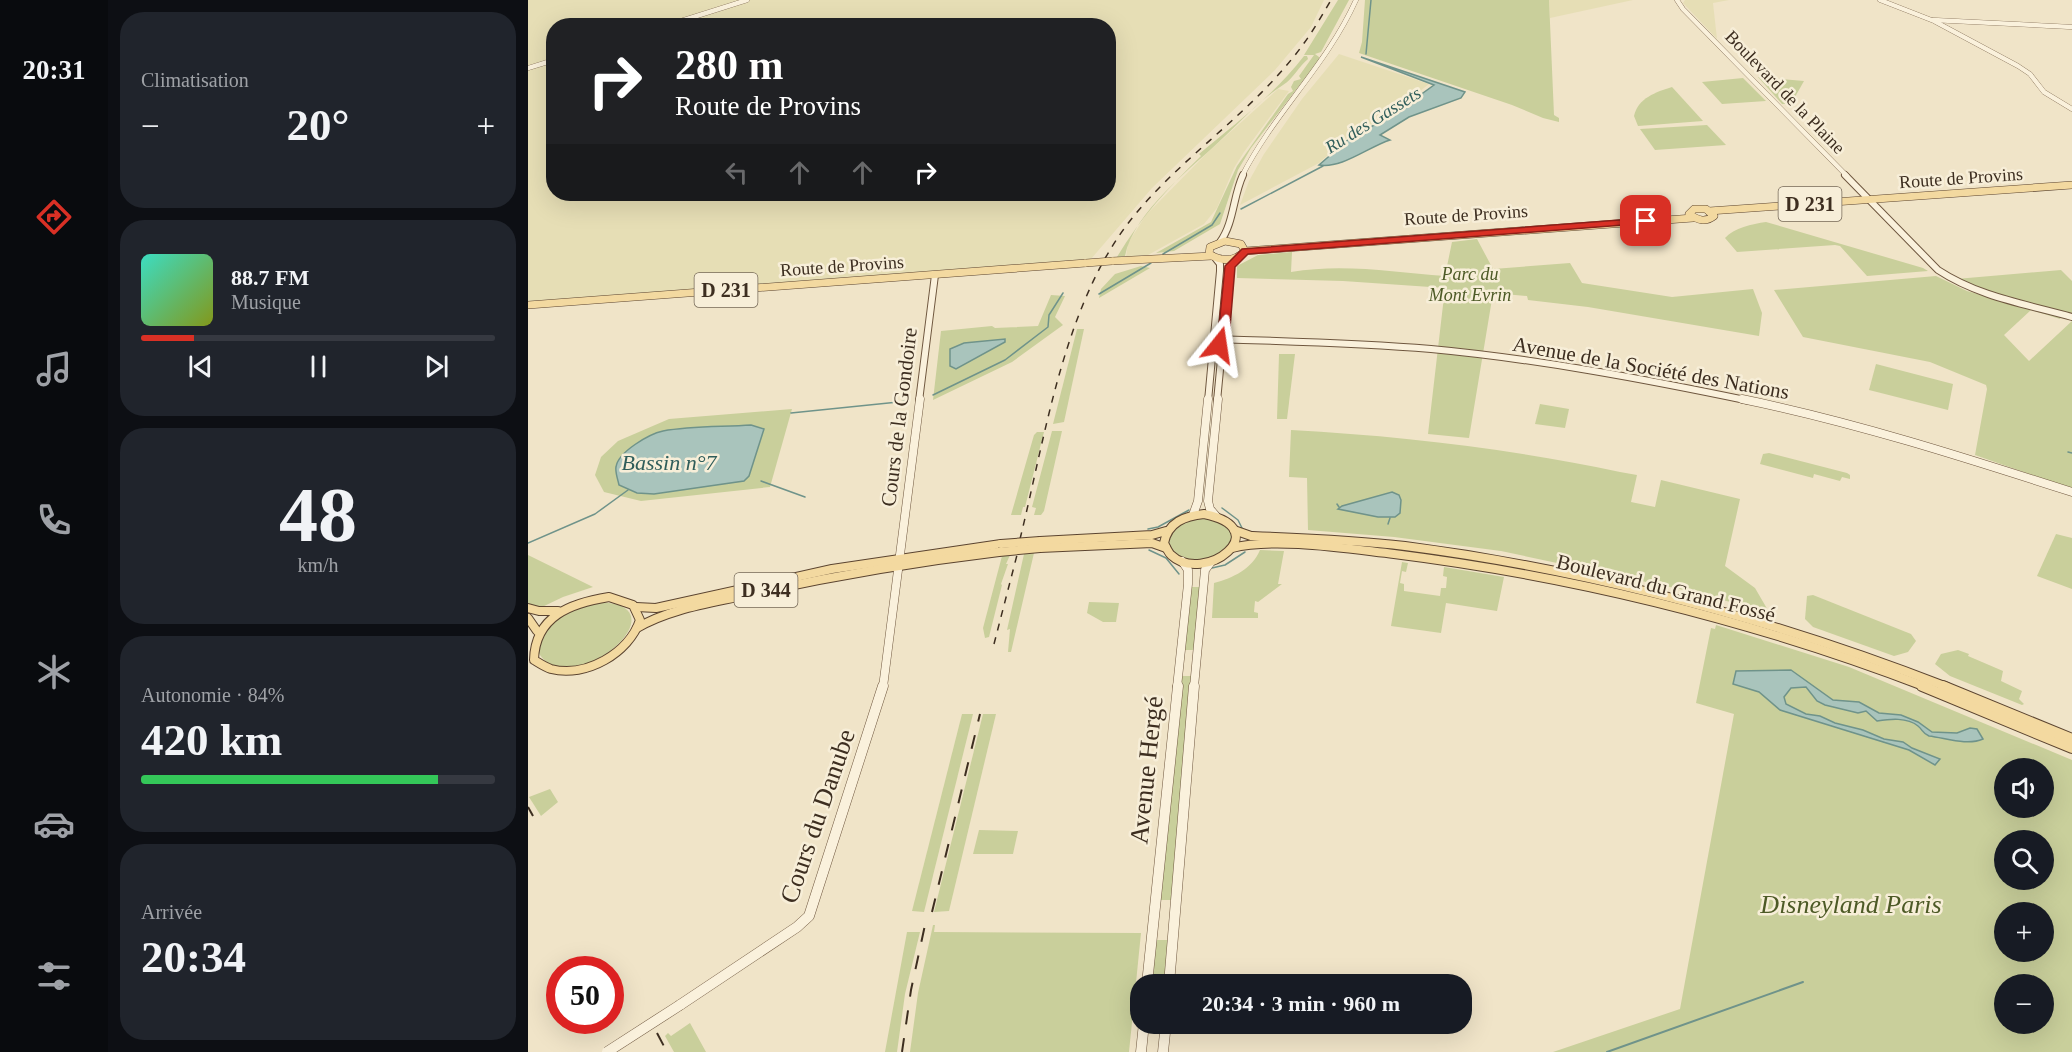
<!DOCTYPE html>
<html lang="fr">
<head>
<meta charset="utf-8">
<style>
	body { margin:0; font-family:Georgia,serif; background:#20242c; color:#f1f3f6; height:100vh; display:flex; flex-direction:column; font-size:22px; white-space:nowrap }
	* { box-sizing:border-box; margin:0 }
	p { font-size:20px; color:#9ea1a6 }
	.icon { flex:none; width:33px; height:33px; fill:none; stroke:currentColor; stroke-width:2; stroke-linecap:round; stroke-linejoin:round }
	.map { position:relative; flex:1; overflow:hidden }
	.details { display:flex; flex-direction:column; gap:12px; padding:12px; background:#0d0f14; width:420px }
	.details>* { flex:none }
	.top-card { position:absolute; left:18px; top:18px; width:570px; height:183px; border-radius:24px; box-shadow:0 6px 24px #0002; background:#202124; color:#fff; overflow:hidden }
	.buttons { position:absolute; left:1466px; top:758px; display:grid; gap:12px }
	.buttons a { display:grid; place-items:center; width:60px; height:60px; border-radius:50%; background:#171b24; box-shadow:0 6px 24px #0002; font-size:30px }
	.speed { position:absolute; left:18px; top:956px; display:flex; gap:12px; font-size:30px; font-weight:700; text-align:center }
	.speed>* { display:grid; place-content:center; width:78px; height:78px; border-radius:50%; background:#171b24; box-shadow:0 6px 24px #0002; line-height:1 }
	.speed .limit { border:9px solid #d22; background:#fff; color:#111 }
	.pin { position:absolute; display:grid; place-items:center; width:51px; height:51px; color:#fff; margin:-26px; border-radius:12px; box-shadow:0 3px 9px #0006 }
	.me { position:absolute; width:66px; margin:-33px; rotate:15deg; stroke-linejoin:round; filter:drop-shadow(0 0 4px #0008) }
	.turn { display:flex; align-items:center; gap:21px; height:126px; padding:0 30px; font-size:27px }
	.turn .icon { width:78px; height:78px; stroke-width:2.5 }
	.turn b { display:block; font-size:42px; line-height:51px }
	.lanes { display:flex; align-items:center; height:57px; padding:0 30px; background:#0003; justify-content:center; gap:30px; direction:ltr }
	.lanes .off { opacity:.35 }
	.big { font-size:45px; font-weight:600; line-height:1.1 }
	.details .card { flex:1; display:flex; flex-direction:column; justify-content:center; gap:9px; min-width:0; padding:0 21px; border-radius:24px; background:#20242c }
	.details .dial { align-items:center; gap:0 }
	.dial b { font-size:78px; line-height:1 }
	.song { display:flex; align-items:center; gap:18px }
	.cover { width:72px; height:72px; border-radius:9px; background:linear-gradient(135deg,hsl(170 70% 55%),hsl(70 70% 35%)) }
	.played { height:6px; border-radius:3px; background:linear-gradient(90deg,#d93025 15%,#363941 15%) }
	.keys { display:flex; justify-content:space-around; direction:ltr }
	.heat { display:flex; justify-content:space-between; align-items:center; font-size:33px; direction:ltr }
	.charge { height:9px; border-radius:4px; background:linear-gradient(90deg,#34c759 84%,#363941 0) }
	.trip { position:absolute; left:602px; top:974px; width:342px; height:60px; border-radius:24px; background:#171b24; box-shadow:0 6px 24px #0002; font-weight:600; line-height:60px; text-align:center }
	main { display:flex; flex:1; min-height:0 }
	.tab-bar { display:flex; flex-direction:column; width:108px; justify-content:space-around; align-items:center; background:#090b0e; color:#9ea1a6 }
	.tab-bar .icon { width:42px; height:42px }
	.tab-bar .active { color:#d93025 }
	.tab-bar b { font-size:27px; color:#f1f3f6 }
	.map>svg:first-child { display:block }
	.farmland { fill:#e6deb5; fill-rule:evenodd }
	.green { fill:#c9cf9b; fill-rule:evenodd }
	.water { fill:#a9c4bc; stroke:#6f938a; stroke-width:1.5 }
	.lines { fill:none; stroke-linecap:round; stroke-linejoin:round }
	.stream-far1 { stroke:#6f938a; stroke-width:1.5 }
	.stream { stroke:#6f938a; stroke-width:2 }
	.secondary-far3-casing { stroke:#6f573f; stroke-width:5 }
	.secondary-far2-casing { stroke:#6f573f; stroke-width:8 }
	.secondary-far1-casing { stroke:#6f573f; stroke-width:9 }
	.secondary-casing { stroke:#6f573f; stroke-width:11 }
	.primary-far2-casing { stroke:#5b4430; stroke-width:8 }
	.primary-far1-casing { stroke:#5b4430; stroke-width:10 }
	.primary-casing { stroke:#5b4430; stroke-width:12 }
	.secondary-far3 { stroke:#faf1dc; stroke-width:4.5 }
	.secondary-far2 { stroke:#faf1dc; stroke-width:6 }
	.secondary-far1 { stroke:#faf1dc; stroke-width:8 }
	.secondary { stroke:#faf1dc; stroke-width:10 }
	.primary-far2 { stroke:#f3d9a0; stroke-width:7 }
	.primary-far1 { stroke:#f3d9a0; stroke-width:8 }
	.primary { stroke:#f3d9a0; stroke-width:10 }
	.rail-far1 { stroke:#3d2e20; stroke-width:1.5; stroke-dasharray:7 7; stroke-linecap:butt }
	.rail { stroke:#3d2e20; stroke-width:2; stroke-dasharray:14 14; stroke-linecap:butt }
	.secondary-bridge-casing { stroke:#6f573f; stroke-width:11; stroke-linecap:butt }
	.primary-bridge-far1-casing { stroke:#5b4430; stroke-width:8; stroke-linecap:butt }
	.primary-bridge-casing { stroke:#5b4430; stroke-width:10; stroke-linecap:butt }
	.secondary-bridge { stroke:#faf1dc; stroke-width:10 }
	.primary-bridge-far1 { stroke:#f3d9a0; stroke-width:7 }
	.primary-bridge { stroke:#f3d9a0; stroke-width:8 }
	.route { fill:#d93025; stroke:#8d1f18; stroke-width:1.5 }
	.labels { text-anchor:middle; stroke-width:5; stroke-linejoin:round; paint-order:stroke }
	.far-street-label { font-size:18px; fill:#3d2e20; stroke:#f7eed8 }
	.far-water-label { font-size:18px; font-style:italic; fill:#2f5d5a; stroke:#f7eed8 }
	.far-park-label { font-size:18px; font-style:italic; fill:#4d5a26; stroke:#f7eed8 }
	.shield { fill:#f7eed8; stroke:#756857; stroke-width:1.5 }
	.shield-label { font-size:20px; font-weight:bold; fill:#3d2e20 }
	.street-label { font-size:21px; fill:#3d2e20; stroke:#f7eed8 }
	.water-label { font-size:22px; font-style:italic; fill:#2f5d5a; stroke:#f7eed8 }
	.near-street-label { font-size:26px; fill:#3d2e20; stroke:#f7eed8 }
	.near-park-label { font-size:26px; font-style:italic; fill:#4d5a26; stroke:#f7eed8 }
</style>
</head>
<body>
<main>
<nav class="tab-bar">
<b>20:31</b>
<svg class="icon active" aria-label="directions" viewBox="0 0 24 24"><path d="M12 3l9 9-9 9-9-9zM9 14v-3h6M13 9l2 2-2 2"/></svg>
<svg class="icon" aria-label="music" viewBox="0 0 24 24"><path d="M9 18V5l10-2v13"/><circle cx="6" cy="18" r="3"/><circle cx="16" cy="16" r="3"/></svg>
<svg class="icon" aria-label="phone" viewBox="0 0 24 24"><path d="M5 4h4l2 5-3 2q2 4 5 5l2-3 5 2v4C11 20 4 13 5 4z"/></svg>
<svg class="icon" aria-label="climate" viewBox="0 0 24 24"><path d="M12 3v18M4 7l16 10M4 17L20 7"/></svg>
<svg class="icon" aria-label="car" viewBox="0 0 24 24"><path d="M5 17H2v-5l4-1 3-4h7l3 4 3 1v5h-3M9 17h6M6 11h13"/><circle cx="7" cy="17" r="2"/><circle cx="17" cy="17" r="2"/></svg>
<svg class="icon" aria-label="filters" viewBox="0 0 24 24"><path d="M4 7h16M4 17h16"/><circle cx="9" cy="7" r="2"/><circle cx="15" cy="17" r="2"/></svg>
</nav>
<section class="details">
<div class="card"><p>Climatisation</p>
<div class="heat"><a>−</a><b class="big">20°</b><a>+</a></div>
</div>
<div class="card">
<div class="song"><i class="cover"></i><div><b>88.7 FM</b><p>Musique</p></div></div>
<div class="played"></div>
<div class="keys"><svg class="icon" aria-label="previous" viewBox="0 0 24 24"><path d="M18 5L8 12l10 7zM5 5v14"/></svg><svg class="icon" aria-label="pause" viewBox="0 0 24 24"><path d="M8 5v14M16 5v14"/></svg><svg class="icon" aria-label="next" viewBox="0 0 24 24"><path d="M6 5l10 7-10 7zM19 5v14"/></svg></div>
</div>
<div class="card dial"><b>48</b><p>km/h</p></div>
<div class="card"><p>Autonomie · 84%</p><b class="big">420 km</b><div class="charge"></div></div>
<div class="card"><p>Arrivée</p><b class="big">20:34</b></div>
</section>
<div class="map">
<svg width="1544" height="1052" viewBox="0 0 1544 1052">
	<rect width="100%" height="100%" fill="#f0e4c8"/>
	<g class="farmland">
		<path d="M0,0H796L783,27L747,70L624,188L563,259L0,302ZM26,26H580V194H26Z"/>
		<path d="M1021,0H1105L1022,18Z"/>
		<path d="M1157,0H1201L1185,3L1189,39L1155,3Z"/>
		<path d="M811,54L901,84L864,113L820,137L791,163L712,205L721,181L736,154L774,99Z"/>
		<path d="M750,89L761,91L716,152L706,168L689,208L676,224L620,255L598,257L600,243L618,215L679,153Z"/>
	</g>
	<g class="green">
		<path d="M810,0H821L793,52L787,54L791,57V60L723,148L710,170L692,224L646,251L628,253L683,222L709,166L760,94L765,91L763,87L766,81L773,79L771,76L786,55H776Z"/>
		<path d="M837,0H1021L1026,115L1031,118V122L1015,118L984,105L831,53L834,42Z"/>
		<path d="M776,56H779L780,59C771,66 765,79 755,85C733,99 715,119 696,137C664,168 606,211 597,256L589,257C612,218 641,187 673,156L671,154C707,124 747,94 776,56Z"/>
		<path d="M1230,77L1276,81L1263,104H1254Z"/>
		<path d="M1215,78L1238,101L1194,104L1174,82Z"/>
		<path d="M1144,87L1175,121L1110,126L1106,116C1110,98 1128,92 1144,87Z"/>
		<path d="M1179,125L1198,145L1127,150L1112,129Z"/>
		<path d="M1238,222L1395,268L1400,271L1339,276L1312,246L1307,245L1209,252L1197,238C1206,228 1224,224 1238,222Z"/>
		<path d="M949,239L965,269L1042,263L1054,283L1144,297L1225,289L1234,313L1231,336L1060,307L1000,300L999,296L965,293L941,438L900,434L917,288L815,281L709,278V266L730,255L764,252L763,272C814,263 866,272 917,276L924,242Z"/>
		<path d="M613,266L622,268L571,298L573,289L587,274Z"/>
		<path d="M1533,270L1544,281V315L1454,291L1428,279Z"/>
		<path d="M1408,276L1439,291L1533,317L1532,319L1503,310L1476,335L1501,361L1544,321V489L1447,455L1459,389L1458,385L1402,362L1275,337L1246,290Z"/>
		<path d="M523,295L537,296L527,317L535,325L484,362L405,400L413,331L464,326L467,328L510,326Z"/>
		<path d="M549,329H556L536,422L525,424Z"/>
		<path d="M751,354H767L759,419H749Z"/>
		<path d="M1348,364L1425,384L1420,410L1341,390Z"/>
		<path d="M1012,404L1041,409L1037,428L1007,424Z"/>
		<path d="M264,409L242,487L113,501L76,492L67,475L73,457L90,441L141,419Z"/>
		<path d="M763,430C874,436 983,449 1092,472L1109,475L1103,502L1127,507L1133,480L1212,499L1197,566L1227,588L1241,612L1156,590L973,551L866,537L780,530L779,478L761,477Z"/>
		<path d="M524,431H534L516,511L513,515H506L508,508L504,507Z"/>
		<path d="M509,432H516L497,507H495L493,515H483L506,435Z"/>
		<path d="M1241,453L1319,473L1322,475V479L1314,477L1312,481L1286,474L1285,478L1232,464L1235,454Z"/>
		<path d="M673,517C755,534 649,592 640,539L647,526Z"/>
		<path d="M1528,534L1544,538V589L1509,576Z"/>
		<path d="M732,550L756,551L750,584H754L730,602L727,601L726,612L730,613V618H684L686,583C705,578 724,569 732,550Z"/>
		<path d="M506,553L483,652H480L482,629L479,630L496,554Z"/>
		<path d="M0,555L65,587L35,597L12,608L0,604Z"/>
		<path d="M482,555L478,564H480L473,584L474,585L461,637L457,638L455,628L474,556Z"/>
		<path d="M874,562L880,563L878,572L874,571L872,583L876,584V591L912,596L913,588H918L919,577L915,576L916,567L976,577L969,611L918,603L913,633L863,626Z"/>
		<path d="M662,587H673L667,650H656Z"/>
		<path d="M1285,595L1383,634L1388,641L1380,652L1366,656L1285,627L1277,619L1279,596Z"/>
		<path d="M67,602C165,602 38,709 9,650L14,631L36,612Z"/>
		<path d="M561,602L591,603L588,622H575L559,613Z"/>
		<path d="M1188,625L1321,667L1544,760V1052H1025L1152,1009L1206,714L1168,703L1183,628L1187,629ZM1476,768H1515V807H1476ZM1476,840H1515V879H1476ZM1476,912H1515V951H1476ZM1476,984H1515V1023H1476Z"/>
		<path d="M1430,650L1441,654L1440,656L1475,671L1473,681L1494,691L1491,699L1496,704L1494,705L1422,676L1407,664L1413,654Z"/>
		<path d="M653,676H665L645,900H631Z"/>
		<path d="M434,714H445L396,912L384,911Z"/>
		<path d="M455,714H468L421,911L406,912Z"/>
		<path d="M22,789L30,802L13,816L1,797Z"/>
		<path d="M451,830L490,831L485,854H445Z"/>
		<path d="M405,925H407L406,932L613,933L601,1052H382L390,993Z"/>
		<path d="M379,932H392L377,994L369,1052H357Z"/>
		<path d="M628,940H641L637,984H623Z"/>
		<path d="M162,1023L178,1052H146L137,1036L140,1033L143,1036Z"/>
	</g>
	<g class="water">
		<path d="M833,57L937,92L933,98L881,117L852,135L862,140C840,147 814,169 791,165L822,138L863,116L906,85Z"/>
		<path d="M477,339V342L428,369L422,366V349L436,343Z"/>
		<path d="M223,425L236,429L221,476L216,481L126,494L109,493L91,485C90,480 87,472 88,467C90,452 121,434 135,431C163,426 194,427 223,425Z"/>
		<path d="M864,492L871,495L873,500L872,513L867,517H850L810,509L814,506Z"/>
		<path d="M1263,670L1305,700L1331,702L1351,713L1373,715L1390,722L1404,732L1429,733L1442,728L1449,729L1455,739C1439,746 1418,738 1401,736C1394,733 1395,730 1390,726C1379,717 1362,719 1349,721L1338,711L1330,713L1297,705L1289,701L1278,687L1263,688L1256,697L1258,704L1278,714L1292,716L1307,723L1335,730L1356,739L1375,742L1384,748L1412,759L1407,765L1381,750L1252,710L1231,692L1205,684L1208,671Z"/>
	</g>
	<g class="lines">
		<g class="stream-far1">
			<path d="M838,54L843,0"/>
			<path d="M713,209L795,166"/>
			<path d="M635,254L684,225L692,213"/>
			<path d="M571,294L623,263"/>
			<path d="M405,395L477,360L520,327L521,315L535,293"/>
			<path d="M263,413L380,401"/>
			<path d="M1540,452L1544,453"/>
			<path d="M233,481L277,497"/>
			<path d="M809,504L811,507"/>
			<path d="M694,508L710,520L715,530"/>
			<path d="M860,524L862,518"/>
			<path d="M620,529L630,527L661,510"/>
			<path d="M0,543L67,514L100,490"/>
			<path d="M621,550L638,558L651,574"/>
			<path d="M684,568L697,565L717,552"/>
		</g>
		<path class="stream" d="M1079,1052L1275,982"/>
		<g class="secondary-far3-casing">
			<g id="secondary-far3">
				<path d="M1149,0L1155,9L1319,176"/>
				<path d="M1352,0L1406,21L1490,66L1502,74L1516,92L1544,109"/>
				<path d="M1405,20L1544,27"/>
				<path d="M137,26L219,0"/>
				<path d="M0,68L26,60"/>
				<path d="M714,176C746,113 799,65 828,0"/>
			</g>
		</g>
		<g class="secondary-far2-casing">
			<g id="secondary-far2">
				<path d="M1317,175L1410,270C1451,297 1498,304 1544,317"/>
				<path d="M692,242C706,223 705,196 715,175"/>
				<path d="M685,339C758,341 830,343 903,349C1010,359 1116,379 1222,401"/>
				<path d="M391,401L407,275"/>
				<path d="M680,401L692,271V264L688,259"/>
				<path d="M689,401L702,266L708,259"/>
			</g>
		</g>
		<g class="secondary-far1-casing">
			<g id="secondary-far1">
				<path d="M1214,399C1326,422 1435,457 1544,492"/>
				<path d="M665,515L670,501L680,399"/>
				<path d="M688,516L682,509L680,501L690,399"/>
				<path d="M355,687L392,399"/>
				<path d="M649,687L660,584V570L654,561"/>
				<path d="M666,687L677,570L683,562"/>
			</g>
		</g>
		<g class="secondary-casing">
			<g id="secondary">
				<path d="M619,984L650,686"/>
				<path d="M641,984L666,686"/>
				<path d="M152,1005L269,927L281,916L355,686"/>
				<path d="M613,1052L616,1023"/>
				<path d="M635,1052L638,1023"/>
			</g>
		</g>
		<g class="primary-far2-casing">
			<g id="primary-far2">
				<path d="M1166,209H1178L1186,216C1177,223 1170,220 1161,214Z"/>
				<path d="M1181,211L1544,185"/>
				<path d="M697,241L713,244L717,251C706,262 694,262 681,254L682,247Z"/>
				<path d="M717,251L1165,218"/>
				<path d="M584,261L684,256"/>
				<path d="M0,305L558,263"/>
			</g>
		</g>
		<g class="primary-far1-casing">
			<g id="primary-far1">
				<path d="M676,514C750,529 676,586 643,555C640,552 638,547 636,543C640,522 657,516 676,514Z"/>
				<path d="M706,530L723,536C774,538 826,540 877,546C1063,570 1244,619 1419,687"/>
				<path d="M512,541L624,535L638,531"/>
				<path d="M512,548L624,543L638,548"/>
				<path d="M704,548C747,537 821,549 866,554C1049,577 1226,621 1398,687"/>
				<path d="M81,597L105,605L112,620C101,653 58,678 23,669C17,667 11,663 6,660C7,616 43,603 81,597Z"/>
				<path d="M108,607L128,608L304,569L473,544"/>
				<path d="M0,608L11,611H30"/>
				<path d="M0,618L9,631"/>
				<path d="M109,628C143,608 185,603 223,594C305,576 387,562 471,552"/>
			</g>
		</g>
		<g class="primary-casing">
			<g id="primary">
				<path d="M1394,686L1544,748"/>
				<path d="M1415,686L1544,739"/>
			</g>
		</g>
		<use href="#secondary-far3" class="secondary-far3"/>
		<use href="#secondary-far2" class="secondary-far2"/>
		<use href="#secondary-far1" class="secondary-far1"/>
		<use href="#secondary" class="secondary"/>
		<use href="#primary-far2" class="primary-far2"/>
		<use href="#primary-far1" class="primary-far1"/>
		<use href="#primary" class="primary"/>
		<g class="rail-far1">
			<path d="M492,539C518,434 536,302 605,217C652,159 716,118 763,60C779,41 791,21 803,0"/>
			<path d="M466,644L489,555"/>
		</g>
		<g class="rail">
			<path d="M0,807L5,816"/>
			<path d="M404,912L452,714"/>
			<path d="M129,1033L139,1052"/>
			<path d="M374,1052L383,990L397,925"/>
		</g>
		<g class="secondary-bridge-casing">
			<path id="secondary-bridge" d="M79,1052L152,1005"/>
		</g>
		<g class="primary-bridge-far1-casing">
			<path id="primary-bridge-far1" d="M558,263L584,261"/>
		</g>
		<g class="primary-bridge-casing">
			<g id="primary-bridge">
				<path d="M473,544L512,541"/>
				<path d="M471,552L512,548"/>
			</g>
		</g>
		<use href="#secondary-bridge" class="secondary-bridge"/>
		<use href="#primary-bridge-far1" class="primary-bridge-far1"/>
		<use href="#primary-bridge" class="primary-bridge"/>
	</g>
	<path class="route" d="M1118,218L1123,221L1121,223L720,254L707,267L701,339L695,348H687L683,339L690,336L697,266L714,249Z"/>
	<g class="labels">
		<g class="far-street-label">
			<text transform="translate(1257 92) rotate(46)" y="6">Boulevard de la Plaine</text>
			<text transform="translate(1433 178) rotate(-4)" y="6">Route de Provins</text>
			<text transform="translate(938 215) rotate(-4)" y="6">Route de Provins</text>
			<text transform="translate(314 266) rotate(-4)" y="6">Route de Provins</text>
		</g>
		<g class="far-water-label">
			<text transform="translate(845 120) rotate(-32)" y="6">Ru des Gassets</text>
		</g>
		<g class="far-park-label">
			<text x="942" y="280">Parc du<tspan x="942" dy="21">Mont Evrin</tspan></text>
		</g>
		<g class="shield">
			<rect x="1250.5" y="187" width="63" height="34" rx="4.5"/>
			<rect x="166.5" y="273" width="63" height="34" rx="4.5"/>
			<rect x="206.5" y="573" width="63" height="34" rx="4.5"/>
		</g>
		<g class="shield-label">
			<text x="1282" y="211">D 231</text>
			<text x="198" y="297">D 231</text>
			<text x="238" y="597">D 344</text>
		</g>
		<g class="street-label">
			<text transform="translate(1123 368) rotate(10)" y="7">Avenue de la Société des Nations</text>
			<text transform="translate(371 417) rotate(-83)" y="7">Cours de la Gondoire</text>
			<text transform="translate(1138 588) rotate(14)" y="7">Boulevard du Grand Fossé</text>
		</g>
		<g class="water-label">
			<text x="141" y="470">Bassin n°7</text>
		</g>
		<g class="near-street-label">
			<text transform="translate(618 770) rotate(-84)" y="9">Avenue Hergé</text>
			<text transform="translate(289 816) rotate(-71)" y="9">Cours du Danube</text>
		</g>
		<g class="near-park-label">
			<text x="1323" y="913">Disneyland Paris</text>
		</g>
	</g>
</svg>
<div class="buttons">
<a><svg class="icon" aria-label="sound" viewBox="0 0 24 24"><path d="M4 9h4l5-4v14l-5-4H4zM17 9q2 3 0 6"/></svg></a>
<a><svg class="icon" aria-label="search" viewBox="0 0 24 24"><circle cx="10" cy="10" r="6"/><path d="M15 15l6 6"/></svg></a>
<a>+</a>
<a>−</a>
</div>
<div class="speed"><div class="limit">50</div></div>
<div class="pin" style="left:1118px;top:221px;background:#d93025"><svg class="icon" aria-label="arrive" viewBox="0 0 24 24"><path d="M6 21V4h12l-3 4 3 4H6"/></svg></div>
<svg class="me" style="left:691px;top:345px" viewBox="-20 -20 40 40"><path d="M0-17L14 15 0 8-14 15z" fill="#d93025" stroke="#fff" stroke-width="4"/></svg>
<div class="trip">20:34 · 3 min · 960 m</div>
<div class="top-card">
<div class="turn"><svg class="icon" aria-label="right" viewBox="0 0 24 24"><path d="M7 20v-9h11M14 6l5 5-5 5"/></svg><div><b>280 m</b>Route de Provins</div></div>
<div class="lanes"><svg class="icon off" aria-label="left" viewBox="0 0 24 24"><path d="M17 20v-9H6M10 6l-5 5 5 5"/></svg><svg class="icon off" aria-label="ahead" viewBox="0 0 24 24"><path d="M12 20V5M6 11l6-6 6 6"/></svg><svg class="icon off" aria-label="ahead" viewBox="0 0 24 24"><path d="M12 20V5M6 11l6-6 6 6"/></svg><svg class="icon" aria-label="right" viewBox="0 0 24 24"><path d="M7 20v-9h11M14 6l5 5-5 5"/></svg></div>
</div>
</div>
</main>
</body>
</html>
